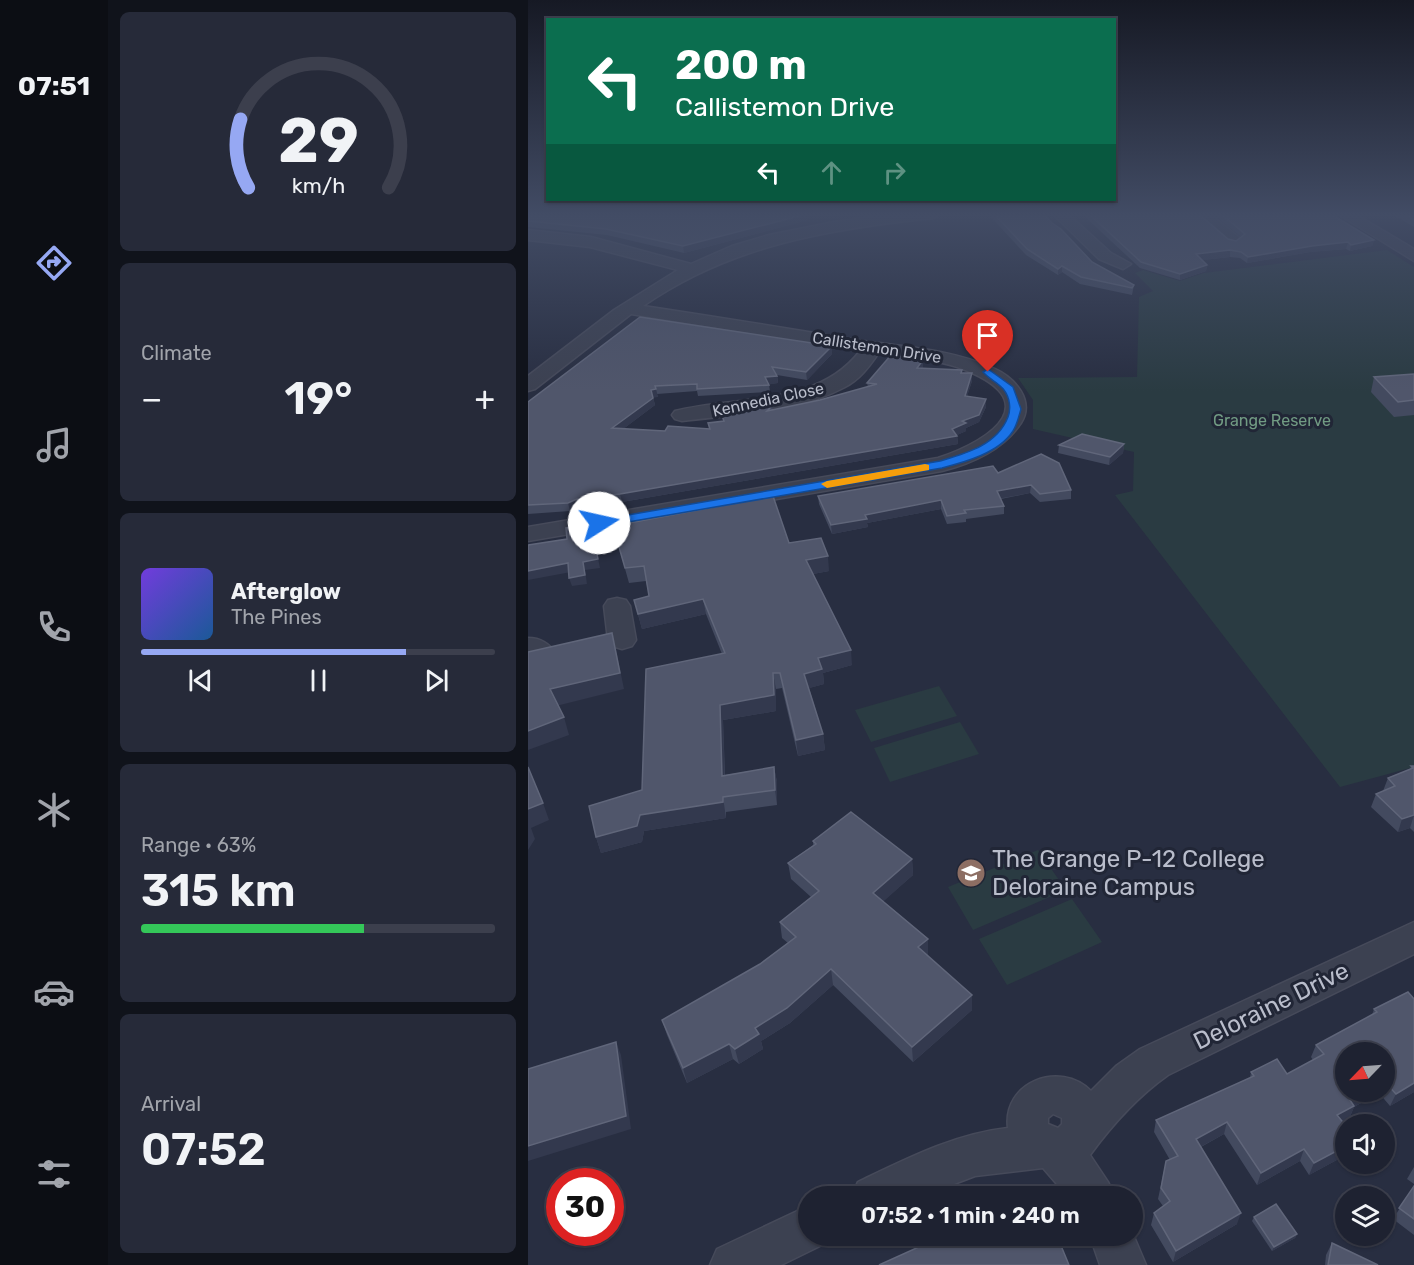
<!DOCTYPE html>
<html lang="en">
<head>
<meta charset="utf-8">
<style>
	body { margin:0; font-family:Rubik,sans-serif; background:#262a39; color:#f1f3f6; height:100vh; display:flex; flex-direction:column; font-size:22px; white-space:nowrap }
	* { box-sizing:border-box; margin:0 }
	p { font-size:20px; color:#a1a4ab }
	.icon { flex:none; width:33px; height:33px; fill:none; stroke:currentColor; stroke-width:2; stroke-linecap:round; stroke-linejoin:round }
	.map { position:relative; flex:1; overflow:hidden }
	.details { display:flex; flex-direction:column; gap:12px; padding:12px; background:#10131b; width:420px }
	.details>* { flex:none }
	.hud { position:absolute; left:18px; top:18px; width:570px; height:183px; border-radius:0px; box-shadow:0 2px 4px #0004,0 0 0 2px #3c3f4d; background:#0b6e4f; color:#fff; overflow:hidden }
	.needle { width:39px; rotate:245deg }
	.fabs { position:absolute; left:807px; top:1042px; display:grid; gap:12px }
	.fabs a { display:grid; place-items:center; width:60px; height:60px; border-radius:50%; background:#1e2231; box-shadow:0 2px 4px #0004,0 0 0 2px #3c3f4d; font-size:30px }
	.speed { position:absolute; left:18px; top:1168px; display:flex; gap:12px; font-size:30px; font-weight:700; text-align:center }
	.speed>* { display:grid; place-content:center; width:78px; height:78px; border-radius:50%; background:#1e2231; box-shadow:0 2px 4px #0004,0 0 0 2px #3c3f4d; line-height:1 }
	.speed .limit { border:9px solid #d22; background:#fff; color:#111 }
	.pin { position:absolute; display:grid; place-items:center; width:51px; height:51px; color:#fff; margin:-62px -26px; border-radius:50% 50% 50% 0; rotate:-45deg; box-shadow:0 0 6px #0007 }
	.pin .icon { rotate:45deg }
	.me { position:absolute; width:66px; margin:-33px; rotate:80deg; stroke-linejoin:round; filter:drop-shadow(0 0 4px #0008) }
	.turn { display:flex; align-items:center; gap:21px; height:126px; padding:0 30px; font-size:27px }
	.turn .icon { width:78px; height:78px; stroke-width:2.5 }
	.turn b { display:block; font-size:42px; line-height:51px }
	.lanes { display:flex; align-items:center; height:57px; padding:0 30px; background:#0003; justify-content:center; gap:30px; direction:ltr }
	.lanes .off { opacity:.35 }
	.big { font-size:45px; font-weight:600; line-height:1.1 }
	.details .widget { flex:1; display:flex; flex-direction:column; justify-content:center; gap:9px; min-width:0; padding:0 21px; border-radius:9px; background:#262a39 }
	.details .dial { align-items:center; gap:0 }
	.dial svg { height:156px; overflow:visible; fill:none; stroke:#3c3f4d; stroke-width:7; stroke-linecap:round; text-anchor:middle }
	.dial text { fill:#f1f3f6; stroke:none }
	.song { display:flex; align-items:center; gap:18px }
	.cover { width:72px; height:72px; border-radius:9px; background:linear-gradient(135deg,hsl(260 70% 55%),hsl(210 70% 35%)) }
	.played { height:6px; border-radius:3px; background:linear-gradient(90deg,#96a8f3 75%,#3c3f4d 75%) }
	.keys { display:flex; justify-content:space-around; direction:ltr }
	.heat { display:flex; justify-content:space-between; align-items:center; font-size:33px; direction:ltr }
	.charge { height:9px; border-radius:4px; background:linear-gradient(90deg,#34c759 63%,#3c3f4d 0) }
	.trip { position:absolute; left:270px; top:1186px; width:345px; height:60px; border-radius:30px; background:#1e2231; box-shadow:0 2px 4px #0004,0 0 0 2px #3c3f4d; font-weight:600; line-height:60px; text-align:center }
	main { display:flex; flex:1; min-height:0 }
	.tabs { display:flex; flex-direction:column; width:108px; justify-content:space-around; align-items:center; background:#0c0e14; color:#a1a4ab }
	.tabs .icon { width:42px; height:42px }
	.tabs .active { color:#96a8f3 }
	.tabs b { font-size:27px; color:#f1f3f6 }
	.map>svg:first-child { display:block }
	.green { fill:#2a3b42 }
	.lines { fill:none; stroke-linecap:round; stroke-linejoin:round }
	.minor-casing { stroke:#464a5a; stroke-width:3 }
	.minor { fill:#3c4151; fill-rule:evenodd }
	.wall { fill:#434a5f; fill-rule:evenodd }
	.shaded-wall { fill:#33394e }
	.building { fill:#50566b; stroke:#60667a; stroke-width:1.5 }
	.route { fill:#1a73e8; stroke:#114b97; stroke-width:1.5 }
	.slow { fill:#f59e0b }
	.labels { text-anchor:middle; stroke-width:6; stroke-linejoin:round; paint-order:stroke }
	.far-street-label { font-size:16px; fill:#b9bdcb; stroke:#212636 }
	.far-park-label { font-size:16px; fill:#719b83; stroke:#212636 }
	.near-poi-label { font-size:24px; fill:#b9bdcb; stroke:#212636; text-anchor:start }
	.near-street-label { font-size:24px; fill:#b9bdcb; stroke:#212636 }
</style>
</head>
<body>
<main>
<nav class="tabs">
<b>07:51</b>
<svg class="icon active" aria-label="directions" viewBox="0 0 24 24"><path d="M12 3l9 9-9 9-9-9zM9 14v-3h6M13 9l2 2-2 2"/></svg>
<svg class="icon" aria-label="music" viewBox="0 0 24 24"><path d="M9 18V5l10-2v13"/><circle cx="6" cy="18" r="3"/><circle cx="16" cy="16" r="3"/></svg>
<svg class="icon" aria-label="phone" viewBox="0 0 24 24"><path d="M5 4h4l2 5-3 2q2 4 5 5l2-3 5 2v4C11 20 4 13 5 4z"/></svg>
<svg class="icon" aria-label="climate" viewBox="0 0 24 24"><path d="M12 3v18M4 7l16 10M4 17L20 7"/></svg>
<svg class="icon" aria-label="car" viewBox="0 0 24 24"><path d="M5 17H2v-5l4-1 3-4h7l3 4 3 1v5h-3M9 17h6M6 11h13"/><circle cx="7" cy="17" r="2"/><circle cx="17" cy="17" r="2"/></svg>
<svg class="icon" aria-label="filters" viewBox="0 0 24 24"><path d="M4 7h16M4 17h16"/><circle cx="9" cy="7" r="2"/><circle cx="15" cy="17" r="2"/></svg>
</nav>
<section class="details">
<div class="widget dial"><svg viewBox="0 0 100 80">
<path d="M14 69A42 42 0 1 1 86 69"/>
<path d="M14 69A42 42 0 0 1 10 34" stroke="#96a8f3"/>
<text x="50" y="56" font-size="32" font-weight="700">29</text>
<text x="50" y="72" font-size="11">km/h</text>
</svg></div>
<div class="widget"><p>Climate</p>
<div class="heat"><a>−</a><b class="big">19°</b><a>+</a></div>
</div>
<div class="widget">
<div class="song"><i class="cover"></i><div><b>Afterglow</b><p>The Pines</p></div></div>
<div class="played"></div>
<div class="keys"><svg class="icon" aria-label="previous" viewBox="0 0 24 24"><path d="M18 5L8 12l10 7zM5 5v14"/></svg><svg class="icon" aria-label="pause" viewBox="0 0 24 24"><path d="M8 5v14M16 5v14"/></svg><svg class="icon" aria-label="next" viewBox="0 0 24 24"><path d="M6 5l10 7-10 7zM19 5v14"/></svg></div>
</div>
<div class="widget"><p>Range · 63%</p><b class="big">315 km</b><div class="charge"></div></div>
<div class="widget"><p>Arrival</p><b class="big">07:52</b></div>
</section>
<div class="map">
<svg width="886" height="1265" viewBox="0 0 886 1265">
	<rect width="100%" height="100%" fill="#282e41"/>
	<g class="green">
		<path d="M859,250L886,267V767L812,787L587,495L605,491L606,452L505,429V400L490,378L609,377L611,297L625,291L607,273L615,270L652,281L676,273Z"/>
		<path d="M411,686L429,716L343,742L327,710Z"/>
		<path d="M432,722L451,754L362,782L346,748Z"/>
		<path d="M510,850L538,890L445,930L420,887Z"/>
		<path d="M544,899L574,942L479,985L451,939Z"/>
	</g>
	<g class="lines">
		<g class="minor-casing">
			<g id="minor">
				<path d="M365,214H412L405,218C301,229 203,245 115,306C189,317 262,329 335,341C378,347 427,350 467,369C487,378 507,401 493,423C475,450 445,463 414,471L0,541V527L410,458C467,439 518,400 432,368C408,359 376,358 350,354C341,367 331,380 317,387C269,413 207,414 154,421L147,419L144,415L147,411C209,395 288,408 332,351L103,314L7,389L0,391V376L86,310L150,270L62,247L0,240V230L63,237L163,264L204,246L241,235L306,222Z"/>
				<path d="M525,214H540L583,253L603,264L595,269L571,259Z"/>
				<path d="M666,214H682L714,240L706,245L700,243Z"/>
				<path d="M810,214H827L886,249V261Z"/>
				<path d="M89,598L98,600L102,606L108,640L104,646L94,649L84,646L80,640L76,606L80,600Z"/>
				<path d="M0,638C13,638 22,644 29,655L25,661L15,664L0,657Z"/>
				<path d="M886,922V954L640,1075C609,1097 584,1125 562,1155L580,1182L587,1197H540L515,1168L447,1176L392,1197H323L330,1182C378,1159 426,1134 480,1128C474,1082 532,1060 563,1091L588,1066L612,1049ZM525,1114L534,1118V1124L530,1128L520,1124V1118Z"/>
				<path d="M280,1206V1236H299L296,1244L253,1265H182L189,1249Z"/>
				<path d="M604,1232L618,1265H572L562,1236H604Z"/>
			</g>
		</g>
		<use href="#minor" class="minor"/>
	</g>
	<g class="wall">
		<path d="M0,214L279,216L280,220L156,253L79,235L0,227Z"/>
		<path d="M460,214H515L564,262L606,285L604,295L552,284L534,272L530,275L498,255Z"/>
		<path d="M554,214H671L700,239L708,241L713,237L685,214H803L846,240L844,246L822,251L818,249L782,252L719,263L712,258L702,257L674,260L679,265L678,271L652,280L612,268Z"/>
		<path d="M864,214H886V227Z"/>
		<path d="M304,354L279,380L249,375L250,383L241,384L242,392L170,396L169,391L129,394L130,397H125L127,405L95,429L137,431L181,429L180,423L195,421L194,415L244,406L245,410L292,400L340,387L339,383L395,367L394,368L434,373L444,381L439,396L458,407L451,422L438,428V431L429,435L430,444L94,502L51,507L42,511L0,514V402Z"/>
		<path d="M886,374V415L866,417L843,392L846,377Z"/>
		<path d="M596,444L595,453L581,465L530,453L531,445Z"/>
		<path d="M470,473L543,490V499L512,502L502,493L473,499L476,506V514L438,519V522L419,524L413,509L339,523L340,527L304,534L291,504L290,496Z"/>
		<path d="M85,526L261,543L301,571L285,574L324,665L295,673L296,684L281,688L295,734L297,750L270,756L254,688L248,689V711L195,720L197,775L246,767L249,782V805L198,812V818L116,831L114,842L73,853L68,837L114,790L194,654L178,614L114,629L106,600L121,596L118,581L101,583Z"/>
		<path d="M883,766H886V832L882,828L870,832L843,807L848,794L855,791L860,778L882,769Z"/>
		<path d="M285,841L384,859L385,875L355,901L400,939V954L399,955L444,1010L385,1062L305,985L262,1023L233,1041L235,1049L211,1064L205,1059L159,1083L139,1035L134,1020L232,964L260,943L254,938L252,922L283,897L263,879L260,863L285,845Z"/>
		<path d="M886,999V1092L862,1106L851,1093L826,1107L821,1119L814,1122L818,1126V1155L781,1175L772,1161L729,1185L696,1134L673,1147L709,1224L645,1262L623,1225L626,1213L635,1206L630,1199L638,1161L642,1160L626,1132L628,1120L722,1078L723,1072L759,1074L785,1060L783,1057L788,1045L844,1015L846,1009ZM856,1053V1092H818Z"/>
		<path d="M886,1167V1184L879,1179Z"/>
		<path d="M886,1186V1235L865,1219Z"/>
		<path d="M726,1217L769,1234L767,1238L744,1251L724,1221Z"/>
		<path d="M804,1243L850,1265H797L798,1255Z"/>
	</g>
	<g class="shaded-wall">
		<path d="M275,214H293L279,216L280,220L156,253L155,246Z"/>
		<path d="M846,240L844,246L822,251L823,245Z"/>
		<path d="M820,242L818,249L782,252L719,263L720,257L784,246Z"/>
		<path d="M702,250V257L667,261L668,254Z"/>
		<path d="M679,265L678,271L652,280V274Z"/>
		<path d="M534,266V272L530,275V269Z"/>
		<path d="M304,346V354L279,380L278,372Z"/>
		<path d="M395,360V367L389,375V368Z"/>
		<path d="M444,373V381L437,403V396Z"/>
		<path d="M249,376L250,383L238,385L237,377Z"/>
		<path d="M128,389L130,397L124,398L123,390Z"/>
		<path d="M125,398L127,405L86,436L84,428Z"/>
		<path d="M458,399V407L451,422L438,428V431L425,437L429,436L430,444L94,502L92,494L424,429Z"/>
		<path d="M596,444L595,453L581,465L582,457Z"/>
		<path d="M503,485L502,493L469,499V491Z"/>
		<path d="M49,499L51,507L42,511L40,503Z"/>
		<path d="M413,500V509L339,523L340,527L304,534L303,525L337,515Z"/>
		<path d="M65,534L72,568L57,570L59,584L44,586L41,578L55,562Z"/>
		<path d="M300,556L301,571L280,575L278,560Z"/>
		<path d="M40,563L43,572L0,580V571Z"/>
		<path d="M175,599L178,614L114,629L110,614Z"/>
		<path d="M84,633L88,650L96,689L28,706L22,689Z"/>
		<path d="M323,650L324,665L295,673L296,684L278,689L276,674L290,658Z"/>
		<path d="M245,673L248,689V711L195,720L197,791L194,776L192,705Z"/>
		<path d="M36,717L41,735L0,750V731Z"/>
		<path d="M295,734L297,750L270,756L268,740Z"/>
		<path d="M246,767L249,782V805L247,790Z"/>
		<path d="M195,797L198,818L116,831L114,842L73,853L68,837L112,815Z"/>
		<path d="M15,803L21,820L3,828L7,839L0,850V809Z"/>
		<path d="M886,815L882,828L870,832L874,819Z"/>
		<path d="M384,859L385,875L347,909L345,893Z"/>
		<path d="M400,939V954L391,962L390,947Z"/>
		<path d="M303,969L305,985L262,1023L233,1041L235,1049L211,1064L207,1049L227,1028Z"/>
		<path d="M444,995V1010L385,1062L384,1047Z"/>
		<path d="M88,1042L93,1055L103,1129L0,1161V1146Z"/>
		<path d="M201,1044L205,1059L159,1083L155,1068Z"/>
		<path d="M886,1083V1092L862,1106L868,1094Z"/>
		<path d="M837,1092H852L826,1107L821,1119L804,1127L809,1115L822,1100Z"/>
		<path d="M699,1122L696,1134L665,1151L668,1139Z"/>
		<path d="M818,1146V1155L781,1175L786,1163Z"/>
		<path d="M776,1149L772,1161L729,1185L733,1173Z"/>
		<path d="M713,1213L709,1224L645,1262L648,1251Z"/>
		<path d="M769,1234L767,1238L744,1251L746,1247Z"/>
	</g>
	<g class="building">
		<path d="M0,214H279L155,246L78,229L0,221Z"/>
		<path d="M466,214H515L524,223L533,229L564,262L606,285L604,288L553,277L534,266L530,269L499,249Z"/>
		<path d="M561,214H671L700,239L708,241L717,234L693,214H803L846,240L823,245L820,242L784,246L720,257L713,252L702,250L668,254L679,265L652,274L613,262Z"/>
		<path d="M876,214H886V220Z"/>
		<path d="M112,317L304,346L278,372L244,367L249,376L237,377L241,385L169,389V384L127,386L128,389L123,390L125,398L84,428L137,431L140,426L182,429L180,423L196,421L194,415L244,406L239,411L292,400L349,384L339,383L363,355L395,360L389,368L434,370L433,373H444L437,396L458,399L451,415L434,421L438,423L424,429L429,436L92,494L49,499L40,503L0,505V402Z"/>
		<path d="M886,374V400L870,402L846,377Z"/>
		<path d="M554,434L596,444L582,457L531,445Z"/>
		<path d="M513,454L531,463L543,490L512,494L503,485L469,491L476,506L436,510L438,513L419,516L413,500L337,515L339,519L303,525L290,496L465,466L470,473Z"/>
		<path d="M245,496L261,543L293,538L300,556L278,560L323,650L290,658L294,669L276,674L295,734L268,740L252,673H245L246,695L192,705L194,776L246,767L247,790L195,797V802L112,815L109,826L68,837L61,806L114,790L118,669L197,653L175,599L110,614L106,600L121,596L116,566L97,568L85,526Z"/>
		<path d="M51,526L52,536L65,534L70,559L55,562L57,575L41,578L40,563L0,571V545L39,539L38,528Z"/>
		<path d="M84,633L92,673L22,689L36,717L0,731V652Z"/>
		<path d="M883,766H886V815L874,819L848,794L867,786L860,778L885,768Z"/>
		<path d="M0,767L15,803L0,809Z"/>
		<path d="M323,812L384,859L345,893L400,939L390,947L444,995L384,1047L303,969L259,1008L227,1028L231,1034L207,1049L201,1044L155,1068L134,1020L232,964L268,937L252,922L291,891L260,863L288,844L285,841Z"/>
		<path d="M880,992L886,999V1083L868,1094L856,1081V1053H818V1092H837L822,1100L826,1106L809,1115L818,1126V1146L786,1163L776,1149L733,1173L699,1122L668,1139L713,1213L648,1251L626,1213L642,1201L633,1188L638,1161L650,1156L628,1120L726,1076L723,1072L749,1059L759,1074L796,1054L788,1045L849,1012L846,1009Z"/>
		<path d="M88,1042L98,1116L0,1146V1069Z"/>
		<path d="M886,1186V1219L871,1208Z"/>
		<path d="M748,1204L769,1234L746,1247L726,1217Z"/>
		<path d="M415,1236H529L541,1265H351Z"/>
		<path d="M804,1243L850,1265H800Z"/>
	</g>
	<linearGradient id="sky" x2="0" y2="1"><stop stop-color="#161924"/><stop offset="0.55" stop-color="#424c65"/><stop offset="1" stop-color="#424c65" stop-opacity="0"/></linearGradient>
	<rect width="886" height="391" fill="url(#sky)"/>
	<path class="route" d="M460,369L485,387L493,409C491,416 489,425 485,431C471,453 437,462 414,468L71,527L65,523L71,520L412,461C439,453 469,445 480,417C483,409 482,398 476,390C471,383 461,379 455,372Z"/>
	<path class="slow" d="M397,464L401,465V470L299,488L293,484L299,481Z"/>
	<defs>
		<g id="school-disc" transform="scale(1.5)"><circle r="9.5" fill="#8d6e63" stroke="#212636"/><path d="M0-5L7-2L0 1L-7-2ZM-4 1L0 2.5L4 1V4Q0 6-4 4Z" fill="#fff"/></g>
	</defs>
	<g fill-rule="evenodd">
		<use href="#school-disc" x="443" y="873"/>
	</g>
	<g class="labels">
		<g class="far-street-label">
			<text transform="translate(349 347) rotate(9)" y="6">Callistemon Drive</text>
			<text transform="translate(240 399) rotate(-12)" y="6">Kennedia Close</text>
		</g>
		<g class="far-park-label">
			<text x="744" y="426">Grange Reserve</text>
		</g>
		<g class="near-poi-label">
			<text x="464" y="867">The Grange P-12 College<tspan x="464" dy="28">Deloraine Campus</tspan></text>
		</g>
		<g class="near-street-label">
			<text transform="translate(743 1006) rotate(-26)" y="8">Deloraine Drive</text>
		</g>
	</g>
</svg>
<div class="fabs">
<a><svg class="needle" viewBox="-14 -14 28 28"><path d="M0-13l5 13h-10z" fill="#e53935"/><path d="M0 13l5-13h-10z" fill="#a1a4ab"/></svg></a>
<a><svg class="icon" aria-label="sound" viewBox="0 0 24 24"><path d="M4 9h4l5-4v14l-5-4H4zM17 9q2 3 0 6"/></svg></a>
<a><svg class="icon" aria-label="layers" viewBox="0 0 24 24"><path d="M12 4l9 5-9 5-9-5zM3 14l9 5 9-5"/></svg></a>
</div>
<div class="speed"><div class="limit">30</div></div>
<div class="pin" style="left:460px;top:372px;background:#d93025"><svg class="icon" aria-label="arrive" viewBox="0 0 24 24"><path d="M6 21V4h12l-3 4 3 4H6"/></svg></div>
<svg class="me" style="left:71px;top:523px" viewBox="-20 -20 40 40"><circle r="19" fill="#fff"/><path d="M0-13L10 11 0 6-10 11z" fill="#1a73e8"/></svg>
<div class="trip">07:52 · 1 min · 240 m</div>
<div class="hud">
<div class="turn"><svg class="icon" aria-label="left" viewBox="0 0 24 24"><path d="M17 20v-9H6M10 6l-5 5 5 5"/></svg><div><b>200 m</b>Callistemon Drive</div></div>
<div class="lanes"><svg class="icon" aria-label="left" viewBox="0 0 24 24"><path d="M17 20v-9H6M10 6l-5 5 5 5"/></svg><svg class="icon off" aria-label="ahead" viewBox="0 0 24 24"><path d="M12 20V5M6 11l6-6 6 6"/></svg><svg class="icon off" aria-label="right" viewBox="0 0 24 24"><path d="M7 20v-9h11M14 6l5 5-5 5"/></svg></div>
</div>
</div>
</main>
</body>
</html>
